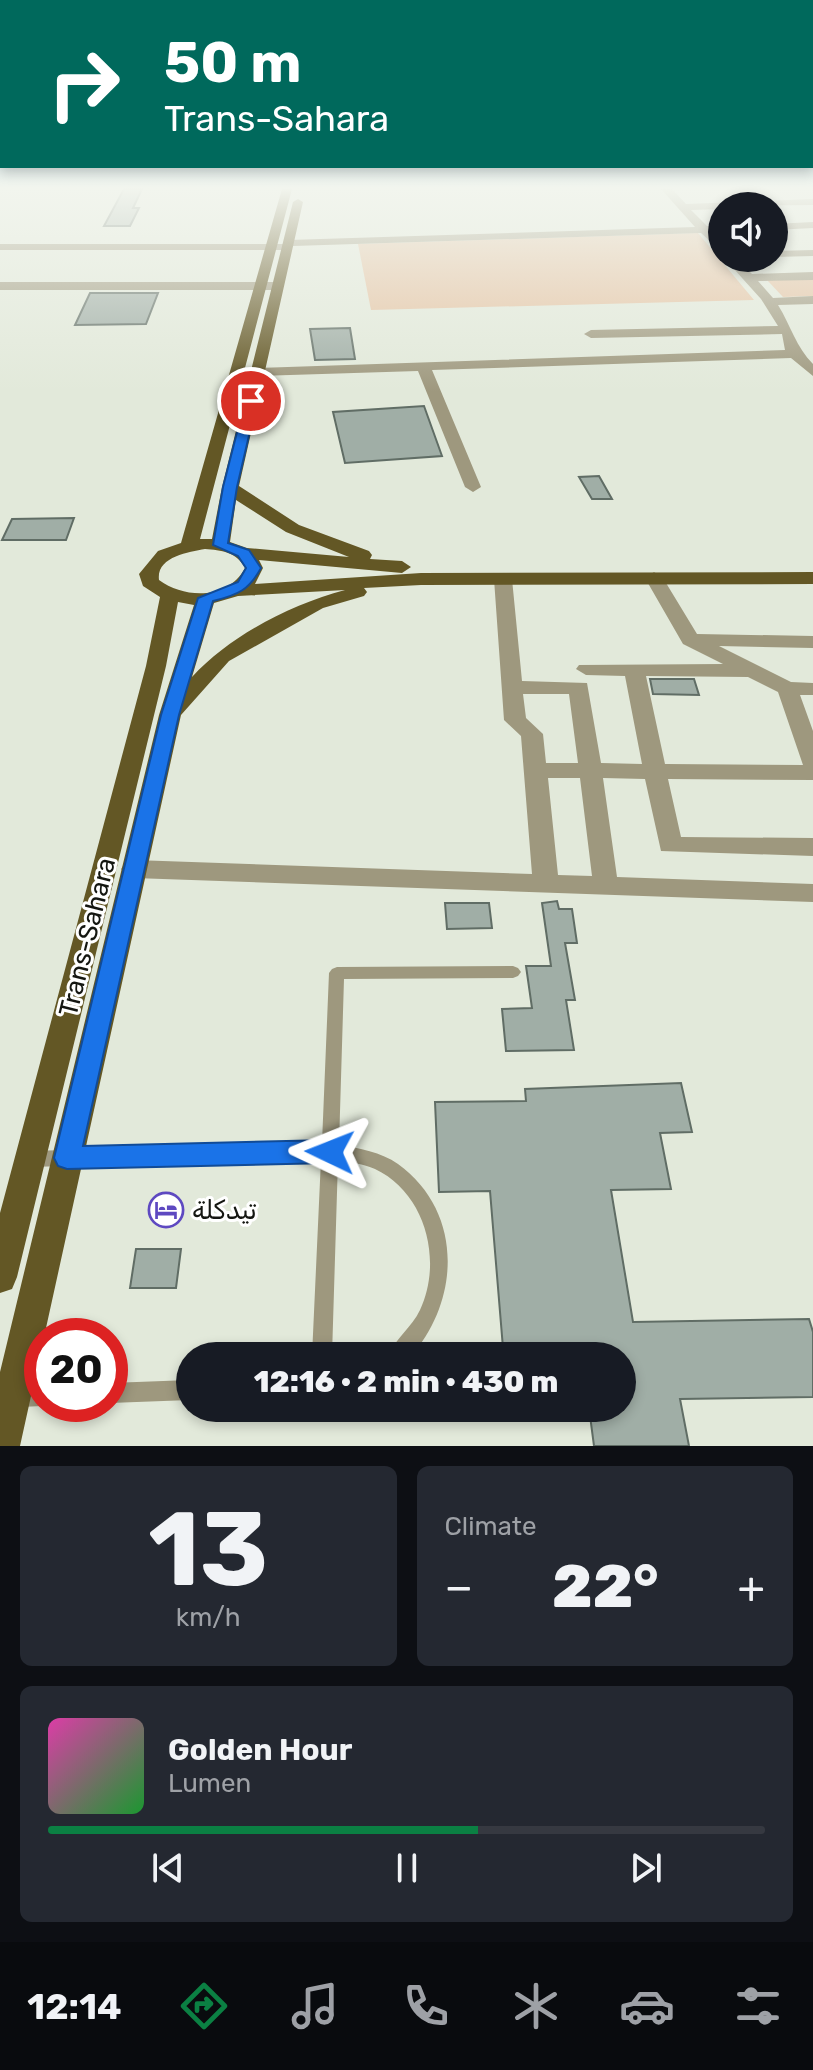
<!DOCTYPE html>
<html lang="en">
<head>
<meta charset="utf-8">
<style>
	body { margin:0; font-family:Rubik,"Noto Naskh Arabic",sans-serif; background:#242831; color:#f1f3f6; height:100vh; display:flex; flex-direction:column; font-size:30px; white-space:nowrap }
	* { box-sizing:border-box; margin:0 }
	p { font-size:26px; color:#9ea1a6 }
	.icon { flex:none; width:44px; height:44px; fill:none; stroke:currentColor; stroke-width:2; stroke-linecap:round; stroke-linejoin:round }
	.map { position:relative; height:1446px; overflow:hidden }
	.sheet { display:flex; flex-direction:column; gap:20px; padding:20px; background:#0d0f14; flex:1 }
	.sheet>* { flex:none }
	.top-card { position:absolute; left:0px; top:0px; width:814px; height:168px; box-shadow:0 4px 12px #0003; background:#00695c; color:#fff; overflow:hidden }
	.buttons { position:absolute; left:708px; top:192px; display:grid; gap:16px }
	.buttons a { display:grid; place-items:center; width:80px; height:80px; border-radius:50%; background:#171b24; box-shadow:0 4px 12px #0003; font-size:40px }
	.speed { position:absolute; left:24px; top:1318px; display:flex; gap:16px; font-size:40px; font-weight:700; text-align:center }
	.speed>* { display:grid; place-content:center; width:104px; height:104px; border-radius:50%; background:#171b24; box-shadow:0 4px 12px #0003; line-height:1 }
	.speed .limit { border:12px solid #d22; background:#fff; color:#111 }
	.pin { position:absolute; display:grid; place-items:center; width:68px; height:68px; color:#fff; margin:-34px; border:4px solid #fff; border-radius:50%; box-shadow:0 2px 8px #0007 }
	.me { position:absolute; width:88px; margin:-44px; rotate:272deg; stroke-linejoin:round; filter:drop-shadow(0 0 6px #0008) }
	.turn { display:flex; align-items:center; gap:28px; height:168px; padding:0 32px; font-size:36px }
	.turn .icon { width:104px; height:104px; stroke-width:2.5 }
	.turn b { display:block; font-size:56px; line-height:68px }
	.big { font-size:60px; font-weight:800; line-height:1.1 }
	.sheet .card { flex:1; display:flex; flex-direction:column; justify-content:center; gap:12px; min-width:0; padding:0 28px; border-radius:12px; background:#242831 }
	.sheet .dial { align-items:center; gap:0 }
	.dial b { font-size:104px; line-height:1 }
	.song { display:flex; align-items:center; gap:24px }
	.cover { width:96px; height:96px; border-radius:12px; background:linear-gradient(135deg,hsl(320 70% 55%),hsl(130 70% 35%)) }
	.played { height:8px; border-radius:4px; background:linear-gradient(90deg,#0b8043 60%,#363941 60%) }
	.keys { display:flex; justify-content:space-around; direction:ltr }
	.heat { display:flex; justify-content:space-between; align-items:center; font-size:44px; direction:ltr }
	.sheet .tiles { flex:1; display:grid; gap:20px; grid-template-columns:1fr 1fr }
	.card:last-child { grid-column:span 2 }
	.trip { position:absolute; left:176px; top:1342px; width:460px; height:80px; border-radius:40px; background:#171b24; box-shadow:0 4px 12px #0003; font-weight:800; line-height:80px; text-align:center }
	.tabs { display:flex; height:128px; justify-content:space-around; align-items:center; background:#090b0e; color:#9ea1a6 }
	.tabs .icon { width:56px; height:56px }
	.tabs .current { color:#0b8043 }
	.tabs b { font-size:36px; color:#f1f3f6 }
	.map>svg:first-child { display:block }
	.green { fill:#e4c1a0 }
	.building { fill:#a0aea6; stroke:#606d65; stroke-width:2 }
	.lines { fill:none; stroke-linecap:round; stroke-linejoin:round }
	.service { fill:#9e987e; fill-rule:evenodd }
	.minor { fill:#9e987e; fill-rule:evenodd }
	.primary { fill:#635725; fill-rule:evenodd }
	.route { fill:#1a73e8; stroke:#114b97; stroke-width:2 }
	.labels { text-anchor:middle; stroke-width:6; stroke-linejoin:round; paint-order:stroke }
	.near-street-label { font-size:26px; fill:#141611; stroke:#fff }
	.near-poi-label { font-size:26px; fill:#141611; stroke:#fff; text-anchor:start }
</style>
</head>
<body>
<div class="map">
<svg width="813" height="1446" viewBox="0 0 813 1446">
	<rect width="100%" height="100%" fill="#e2e9da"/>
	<g class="green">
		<path d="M698,233L754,300L371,310L358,244Z"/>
		<path d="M813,278V296L783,297L767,280Z"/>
	</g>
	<g class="building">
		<path d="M124,189H142L133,208H139L130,226H104Z"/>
		<path d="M90,293H158L146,324L75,325Z"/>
		<path d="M350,328L355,359L315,360L310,329Z"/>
		<path d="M424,406L442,456L345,463L333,412Z"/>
		<path d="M599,476L612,499H592L579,477Z"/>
		<path d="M74,518L66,540H2L12,519Z"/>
		<path d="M650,679H694L699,695L653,694Z"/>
		<path d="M557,901L559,909H572L577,943H565L575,1000H566L574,1050L506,1051L502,1009L532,1008L526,966H551L542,903Z"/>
		<path d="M445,903H489L492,928L447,929Z"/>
		<path d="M681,1083L692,1132L660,1133L671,1189L611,1190L633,1322L809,1319L813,1332V1397L680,1399L689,1446H594L589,1408H622V1356H582L581,1346L503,1348L490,1191L439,1192L435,1102L526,1101L525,1089Z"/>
		<path d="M136,1249H181L176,1288H130Z"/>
	</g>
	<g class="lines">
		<g class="service">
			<path d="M513,966L518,968L521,972L518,976L513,978L344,979L339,1145C359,1148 381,1152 398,1164C463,1211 461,1299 411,1356H388C395,1339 412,1327 420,1310C443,1261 426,1193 375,1169C363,1164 351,1162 338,1160L332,1356H312L321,1159L30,1167L24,1164L21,1159L24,1154L30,1151L322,1143L329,973L332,969L337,967Z"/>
			<path d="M190,1380V1400L110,1403V1383Z"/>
			<path d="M42,1386V1404H47L42,1406L0,1408V1388Z"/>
		</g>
		<g class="minor">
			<path d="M661,189H672L686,204L813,199V205L722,206V209L691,210L707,226H722V232L713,233L722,242V252L701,233L293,246L288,250H0V244H284L289,240L695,227Z"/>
			<path d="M813,222V228L774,230V224Z"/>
			<path d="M813,250V256L774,257V251Z"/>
			<path d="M724,258H736L752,274L813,272V280L758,281L773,298L813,296V304L778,305C791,326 796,347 813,364V376L791,358L432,370L481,487L473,492L465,487L418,371L258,376L251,372L258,368L785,350L782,334L591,338L584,334L591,330L778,326L761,299Z"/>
			<path d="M0,282H278L284,286L278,290H0Z"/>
			<path d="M654,572L663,578L697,634L813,636V648L719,646L791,682L813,683V695H800L813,731V780L668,779L681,837L813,838V856L661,851L645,779L603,778L617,877L813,884V902L134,878L125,875L121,869L125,863L134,860L532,874L521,736L504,720L494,579L503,573L512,579L522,681L587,683L601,763L642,764L625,676L586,675L576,669L579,665L723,664L683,644L645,578ZM646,676L748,677L778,692L803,765L665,764ZM523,694H569L578,763H546L543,734L526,718ZM548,778H580L592,876L558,875Z"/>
		</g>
		<path class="primary" d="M282,189H292L200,539H212L222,487L293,202L298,199L303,202L239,486L299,525L369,551L372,555L370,559L402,561L411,567L402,573L259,560L263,568L255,584L421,573L813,572V584L421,585L364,588L367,592L364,596L323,608L229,661L181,715L20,1446H0V1372L159,715L194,605L178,602L166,666L17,1277L12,1289L0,1293V1213L146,666L160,597L143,586L139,574L158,551L181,543ZM236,500L286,532L349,557L247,548L230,542ZM205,549C221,550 237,552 245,568C228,600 185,599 159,580C156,557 188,552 205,549ZM345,590C290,605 231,635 192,677L214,603L238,596Z"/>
	</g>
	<linearGradient id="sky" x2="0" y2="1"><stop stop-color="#7abedb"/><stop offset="0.48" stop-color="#f2f5ee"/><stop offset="1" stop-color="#f2f5ee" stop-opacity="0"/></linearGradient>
	<rect width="813" height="392" fill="url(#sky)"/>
	<path class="route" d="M251,397L257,401L237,487L228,543L249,550L261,568C249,590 238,595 213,601L179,715L83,1146L330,1140L339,1143L343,1152L339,1160L330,1163L67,1169L58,1166L54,1158L161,715L198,598L238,582L246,568L238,556L213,545L223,487L245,401Z"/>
	<defs>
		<g id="hotel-ring" transform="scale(1.8)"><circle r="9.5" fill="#fff" stroke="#5e49c1" stroke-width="1.5"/><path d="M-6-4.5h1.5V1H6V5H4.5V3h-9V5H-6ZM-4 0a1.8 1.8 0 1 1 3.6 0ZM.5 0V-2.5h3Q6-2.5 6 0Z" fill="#5e49c1"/></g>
	</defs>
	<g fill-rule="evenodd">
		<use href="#hotel-ring" x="166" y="1210"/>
	</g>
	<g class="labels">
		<g class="near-street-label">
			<text transform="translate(87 937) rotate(-76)" y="9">Trans-Sahara</text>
		</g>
		<g class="near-poi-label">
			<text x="192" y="1219">تيدكلة</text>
		</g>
	</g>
</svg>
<div class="buttons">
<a><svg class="icon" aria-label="sound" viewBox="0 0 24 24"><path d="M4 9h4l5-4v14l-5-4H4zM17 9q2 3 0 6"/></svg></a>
</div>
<div class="speed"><div class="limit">20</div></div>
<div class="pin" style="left:251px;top:401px;background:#d93025"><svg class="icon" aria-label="arrive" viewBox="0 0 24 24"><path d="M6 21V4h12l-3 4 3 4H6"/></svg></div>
<svg class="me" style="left:330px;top:1152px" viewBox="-20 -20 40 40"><path d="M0-17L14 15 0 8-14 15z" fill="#1a73e8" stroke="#fff" stroke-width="4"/></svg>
<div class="trip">12:16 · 2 min · 430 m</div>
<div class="top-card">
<div class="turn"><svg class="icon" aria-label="right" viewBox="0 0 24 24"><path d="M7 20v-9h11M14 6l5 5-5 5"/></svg><div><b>50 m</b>Trans-Sahara</div></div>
</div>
</div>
<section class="sheet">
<div class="tiles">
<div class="card dial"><b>13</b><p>km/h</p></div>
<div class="card"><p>Climate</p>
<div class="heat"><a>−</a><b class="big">22°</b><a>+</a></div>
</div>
<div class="card">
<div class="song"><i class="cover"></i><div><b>Golden Hour</b><p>Lumen</p></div></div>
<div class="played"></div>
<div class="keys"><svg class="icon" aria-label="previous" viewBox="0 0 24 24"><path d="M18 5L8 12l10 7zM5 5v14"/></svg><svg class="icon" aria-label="pause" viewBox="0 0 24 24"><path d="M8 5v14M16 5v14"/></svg><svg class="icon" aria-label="next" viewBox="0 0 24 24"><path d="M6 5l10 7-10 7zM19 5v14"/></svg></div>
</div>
</div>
</section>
<nav class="tabs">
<b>12:14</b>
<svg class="icon current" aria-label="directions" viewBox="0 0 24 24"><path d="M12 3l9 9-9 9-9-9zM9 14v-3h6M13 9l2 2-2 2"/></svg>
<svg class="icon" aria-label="music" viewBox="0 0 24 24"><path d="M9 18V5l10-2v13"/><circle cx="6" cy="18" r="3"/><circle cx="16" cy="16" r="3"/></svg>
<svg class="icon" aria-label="phone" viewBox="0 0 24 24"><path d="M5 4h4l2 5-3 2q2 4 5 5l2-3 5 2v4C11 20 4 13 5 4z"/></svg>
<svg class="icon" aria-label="climate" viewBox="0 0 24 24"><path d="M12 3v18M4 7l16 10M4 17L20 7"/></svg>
<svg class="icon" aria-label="car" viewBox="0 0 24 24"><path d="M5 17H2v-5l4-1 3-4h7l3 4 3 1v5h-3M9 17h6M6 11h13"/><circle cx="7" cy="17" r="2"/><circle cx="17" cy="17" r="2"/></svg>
<svg class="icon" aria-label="filters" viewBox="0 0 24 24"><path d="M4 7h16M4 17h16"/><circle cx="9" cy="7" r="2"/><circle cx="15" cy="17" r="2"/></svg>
</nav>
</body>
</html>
